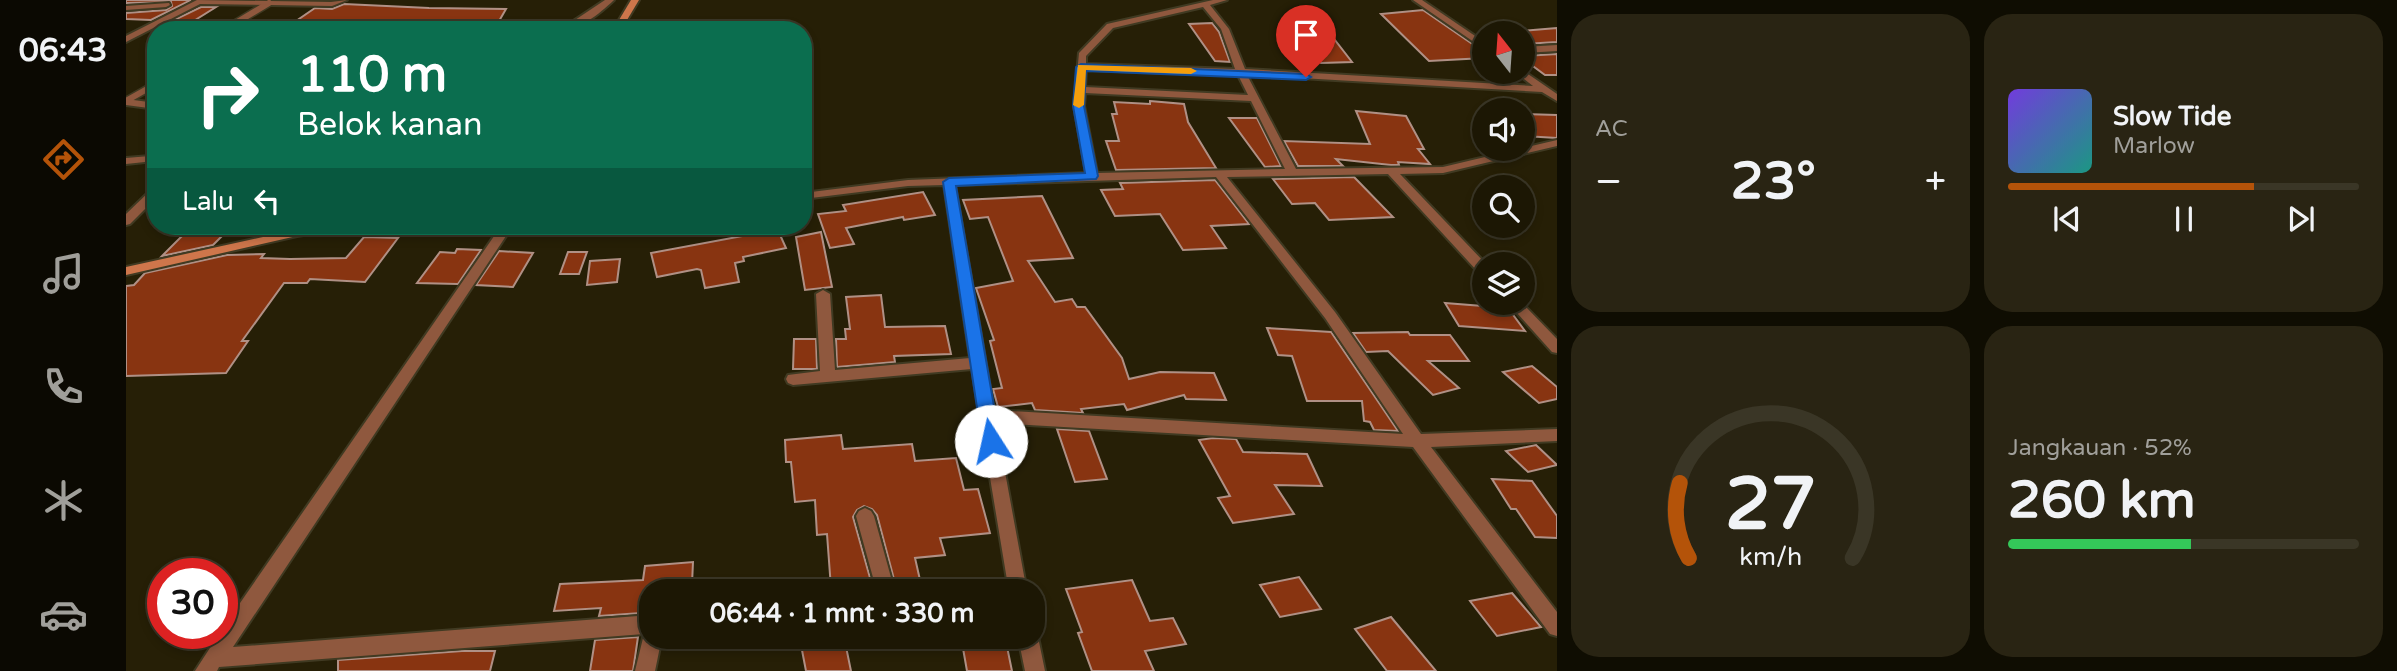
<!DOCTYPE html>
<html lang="id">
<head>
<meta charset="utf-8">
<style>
	body { margin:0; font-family:"Varela Round",sans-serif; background:#292413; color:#f1f3f6; height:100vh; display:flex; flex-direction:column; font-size:26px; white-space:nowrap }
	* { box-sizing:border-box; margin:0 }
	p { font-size:23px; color:#a09f9a }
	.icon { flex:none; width:38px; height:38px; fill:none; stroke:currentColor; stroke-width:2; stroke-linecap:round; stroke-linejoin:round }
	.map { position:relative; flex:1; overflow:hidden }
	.details { display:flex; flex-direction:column; gap:14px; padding:14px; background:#0f0d02; width:840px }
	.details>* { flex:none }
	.top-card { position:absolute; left:21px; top:21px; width:665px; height:214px; border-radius:28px; box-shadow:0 4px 10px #0003,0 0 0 2px #3a3626; background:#0b6e4f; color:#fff; overflow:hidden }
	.needle { width:46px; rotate:343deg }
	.fabs { position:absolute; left:1346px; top:21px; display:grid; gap:14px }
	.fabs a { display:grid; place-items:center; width:63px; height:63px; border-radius:50%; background:#1c1704; box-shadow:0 4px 10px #0003,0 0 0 2px #3a3626; font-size:35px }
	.speed { position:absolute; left:21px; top:558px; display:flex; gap:14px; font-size:35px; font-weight:700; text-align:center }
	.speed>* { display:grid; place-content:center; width:91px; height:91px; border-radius:50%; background:#1c1704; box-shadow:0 4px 10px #0003,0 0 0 2px #3a3626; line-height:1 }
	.speed .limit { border:10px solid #d22; background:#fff; color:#111 }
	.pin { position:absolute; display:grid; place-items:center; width:60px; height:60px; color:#fff; margin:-72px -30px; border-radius:50% 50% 50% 0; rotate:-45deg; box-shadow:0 0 7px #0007 }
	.pin .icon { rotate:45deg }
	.me { position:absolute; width:77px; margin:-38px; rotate:350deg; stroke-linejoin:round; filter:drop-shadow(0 0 5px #0008) }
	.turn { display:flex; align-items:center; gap:24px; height:147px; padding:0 35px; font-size:32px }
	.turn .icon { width:91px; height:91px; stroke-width:2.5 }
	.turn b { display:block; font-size:49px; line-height:60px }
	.then { display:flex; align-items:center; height:66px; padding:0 35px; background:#0003; gap:14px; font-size:26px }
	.big { font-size:52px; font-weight:800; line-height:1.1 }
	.details .widget { flex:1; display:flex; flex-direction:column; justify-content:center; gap:10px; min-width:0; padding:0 24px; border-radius:28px; background:#292413 }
	.details .dial { align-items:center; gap:0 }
	.dial svg { height:182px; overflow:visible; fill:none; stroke:#3a3626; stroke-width:7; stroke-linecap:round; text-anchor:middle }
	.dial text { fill:#f1f3f6; stroke:none }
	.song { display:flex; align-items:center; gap:21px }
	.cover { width:84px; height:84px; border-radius:10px; background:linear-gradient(135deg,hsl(260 70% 55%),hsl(170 70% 35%)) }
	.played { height:7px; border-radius:4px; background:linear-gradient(90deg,#b45309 70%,#3a3626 70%) }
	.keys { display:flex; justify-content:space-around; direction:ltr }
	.heat { display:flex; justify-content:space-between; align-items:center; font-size:38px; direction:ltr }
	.charge { height:10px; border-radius:5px; background:linear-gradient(90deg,#34c759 52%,#3a3626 0) }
	.details .tiles { flex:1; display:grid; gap:14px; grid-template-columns:repeat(2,1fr) }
	.trip { position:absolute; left:513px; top:579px; width:406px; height:70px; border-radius:28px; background:#1c1704; box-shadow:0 4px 10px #0003,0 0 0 2px #3a3626; font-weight:800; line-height:70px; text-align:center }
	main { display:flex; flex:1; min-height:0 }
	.tabs { display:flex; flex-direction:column; width:126px; justify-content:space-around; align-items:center; background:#0b0902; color:#a09f9a }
	.tabs .icon { width:49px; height:49px }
	.tabs .active { color:#b45309 }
	.tabs b { font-size:32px; color:#f1f3f6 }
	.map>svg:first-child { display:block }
	.building { fill:#883411; stroke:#b09085; stroke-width:2 }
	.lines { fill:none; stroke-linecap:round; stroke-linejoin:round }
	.lane-casing { stroke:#403a22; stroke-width:9 }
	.street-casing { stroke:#403a22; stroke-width:4 }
	.secondary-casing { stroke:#403a22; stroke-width:4 }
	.lane { stroke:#8f583e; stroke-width:6 }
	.street { fill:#8f583e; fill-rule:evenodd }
	.secondary { fill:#ce764b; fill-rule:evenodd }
	.route { fill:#1a73e8; stroke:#114b97; stroke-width:2 }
	.slow { fill:#f59e0b }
</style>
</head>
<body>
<main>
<nav class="tabs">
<b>06:43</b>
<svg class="icon active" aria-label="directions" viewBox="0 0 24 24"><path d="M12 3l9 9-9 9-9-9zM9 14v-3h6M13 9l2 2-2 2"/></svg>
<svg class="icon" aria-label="music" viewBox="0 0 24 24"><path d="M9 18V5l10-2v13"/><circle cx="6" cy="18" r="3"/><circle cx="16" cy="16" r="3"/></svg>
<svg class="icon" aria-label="phone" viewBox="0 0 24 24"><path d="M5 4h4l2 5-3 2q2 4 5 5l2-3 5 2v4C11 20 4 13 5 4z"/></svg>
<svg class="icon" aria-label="climate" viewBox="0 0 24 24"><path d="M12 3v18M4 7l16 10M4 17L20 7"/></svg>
<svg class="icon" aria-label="car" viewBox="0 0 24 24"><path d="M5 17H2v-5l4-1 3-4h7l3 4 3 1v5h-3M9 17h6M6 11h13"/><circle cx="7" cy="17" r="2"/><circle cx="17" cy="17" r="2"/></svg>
</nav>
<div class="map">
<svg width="1431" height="671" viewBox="0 0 1431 671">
	<rect width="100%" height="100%" fill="#261f06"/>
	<g class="building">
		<path d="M0,0H65L25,20L0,19V13L40,10L46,6L45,2L0,3Z"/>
		<path d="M218,4L303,8L380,9L369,28L157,30L189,8L206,9Z"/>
		<path d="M75,7H90L66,22L46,21Z"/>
		<path d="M1297,10L1358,52V58L1303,61L1255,14Z"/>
		<path d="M1086,23L1093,32L1104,62L1089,61L1063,24Z"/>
		<path d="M1431,28V42L1396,44V31Z"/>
		<path d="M1171,34L1205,35L1226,62L1195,63Z"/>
		<path d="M1431,54V75H1419L1396,58V56Z"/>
		<path d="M1024,101L1058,104L1062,122L1090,168L990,170L980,141H993L986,114H991L988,102L1024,104Z"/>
		<path d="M1230,111L1280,116L1298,149H1292L1304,164L1272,162L1273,165H1265L1210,159L1217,166H1172L1158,141L1244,144Z"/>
		<path d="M1396,114L1431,115V138L1396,136Z"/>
		<path d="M1103,118H1131L1155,166L1139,167Z"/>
		<path d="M1228,177L1267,217L1203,220L1189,203L1166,204L1147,179Z"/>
		<path d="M1089,180L1123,224L1085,226L1100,248L1057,250L1034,214L989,216L975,190L997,189L994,183Z"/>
		<path d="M797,192L809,215L778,220L777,217L720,228L728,244L704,248L692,214L720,211L717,205Z"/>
		<path d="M916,196L947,258L902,261L929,302L946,299L951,307H959L996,358L1003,379L1034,372L1088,373L1100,400L1060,399L1058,395L1001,410L998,404L955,409L957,413L909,410L906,403L872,407L867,389L876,388L864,341L868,340L850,288L887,281L862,217L844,219L837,200Z"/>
		<path d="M66,226H106L87,245L36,256Z"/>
		<path d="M650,226L660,248L617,257L618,261L609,263L613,282L579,288L575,270L571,269L531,277L525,253L622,235L621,231Z"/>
		<path d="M695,232L706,287L679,290L670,237Z"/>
		<path d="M238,237L272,238L239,282L184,279L181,283H158L116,341H122L100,373L0,376V286L8,285L19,273L101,255L138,254L135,258L164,259L220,258Z"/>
		<path d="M331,249L355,250L332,284L291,283L314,252L329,253Z"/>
		<path d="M373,251L407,253L387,287L350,285Z"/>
		<path d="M442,252H461L453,274H434Z"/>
		<path d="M494,259L491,282L461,285L464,261Z"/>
		<path d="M755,295L759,327L819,326L825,354L768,356L769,362L711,367L710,339H720L719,329H724L720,297Z"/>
		<path d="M1319,303L1382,308L1399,331L1333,326Z"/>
		<path d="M1141,328L1205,332L1272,431L1248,430L1244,422L1238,421L1236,401H1181L1166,356L1152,355Z"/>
		<path d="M1282,332L1284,335H1324L1343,361H1302L1333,388L1307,395L1262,351L1240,352L1227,333Z"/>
		<path d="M668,339H690L691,369H667Z"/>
		<path d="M1406,366L1431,387V399L1413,403L1377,372Z"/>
		<path d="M931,429L963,431L981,479L949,482Z"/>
		<path d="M715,435L717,449L786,444L789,461L830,458L838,490L852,489L864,533L814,538L819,555L789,558L794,580L769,583L751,515L746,509L738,506L731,510L727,517L746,585L705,588L701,534L691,535L689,500L669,502L665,462H660L659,440Z"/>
		<path d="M1087,438L1110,439L1117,452L1181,454L1196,486L1149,485L1168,514L1107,523L1092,498L1104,496L1073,440Z"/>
		<path d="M1410,445L1431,465L1402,472L1380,451Z"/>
		<path d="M1366,479L1406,481L1431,516V538L1409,537L1390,509H1385Z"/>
		<path d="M567,562L566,584L551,585L550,592H525V602H516L515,613L473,616L475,608L428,611L434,584L517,580L519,566Z"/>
		<path d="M1173,577L1195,609L1154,617L1134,585Z"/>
		<path d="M1006,580L1024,621L1047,618L1060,644L1019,651L1028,671H966L952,633L956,632L940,589Z"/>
		<path d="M1386,593L1415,627L1371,636L1344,601Z"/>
		<path d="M1265,617L1310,671H1261L1229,629Z"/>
		<path d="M512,637L507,671H464L469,640Z"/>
		<path d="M718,637L725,671H680L675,645Z"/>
		<path d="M835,637H879L886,671H841Z"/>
		<path d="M336,651H369L364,671H212V660Z"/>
	</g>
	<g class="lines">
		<g class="lane-casing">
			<g id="lane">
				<path d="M98,30L143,3"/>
				<path d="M0,101L30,84"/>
			</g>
		</g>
		<g class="street-casing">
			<g id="street">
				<path d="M71,0L205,2L221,0L206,6L74,4L0,42V36Z"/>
				<path d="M479,0H488C473,14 454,30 434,30Z"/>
				<path d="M1087,0H1101L1084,5L1103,29L1119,69L1407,86L1389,72H1396V70L1431,94V101L1416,92L1121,75L1170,169L1317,167L1431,140V146L1317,173L1274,174L1360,264H1358V274L1353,273L1262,174L1101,177L1209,312L1295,434L1431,429V441L1305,447L1431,612V636L1424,634L1287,447L870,423L901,592H883L846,369L667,385L662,383L660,379L662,375L694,371L690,294L697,290L704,294L709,370L844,358L818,185L782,186L677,199V193L782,180L960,173L948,106L953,53L981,24ZM1077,7L1095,29L1109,69L960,64V56L987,28ZM960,70L1112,75L1122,95L959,87ZM959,93L1125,101L1159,169L971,173L958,106ZM1090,177L1199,318L1277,434L868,410L829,185Z"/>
				<path d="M1287,0H1296L1358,42V49Z"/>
				<path d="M43,3L44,5L40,7L0,10V6Z"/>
				<path d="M1431,45V51L1396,53V47Z"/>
				<path d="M0,99L30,103V109L0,105Z"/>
				<path d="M24,156L28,157V161L0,164V158Z"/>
				<path d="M30,188V198L4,224L0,225V214L26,189Z"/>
				<path d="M370,226H515L509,230L418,235L382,233L107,647L525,615V637H536L529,671H509L518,634L93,667L91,671H69L93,634H96V629L373,229Z"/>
				<path d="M1382,303H1396L1431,339V353L1426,352Z"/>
				<path d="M739,508L745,511L748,516L769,592H751L730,516L733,511Z"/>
				<path d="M906,629L912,637L919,671H899L892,637H906Z"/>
			</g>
		</g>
		<g class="secondary-casing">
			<g id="secondary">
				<path d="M505,0H513L495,30H487Z"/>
				<path d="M187,226H270L264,230L203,231L171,236L0,275V267Z"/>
			</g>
		</g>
		<use href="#lane" class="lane"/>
		<use href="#street" class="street"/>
		<use href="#secondary" class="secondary"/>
	</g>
	<path class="route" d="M955,64L1180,74L1185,77L1180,80L960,71L958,106L972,176L970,179L830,186L874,441L872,446L865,448L859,446L856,441L817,182L823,178L959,173L947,106L950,67Z"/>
	<path class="slow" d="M952,65L1065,68L1071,71L1065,74L960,70L958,105L953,108L947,105Z"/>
</svg>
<div class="fabs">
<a><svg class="needle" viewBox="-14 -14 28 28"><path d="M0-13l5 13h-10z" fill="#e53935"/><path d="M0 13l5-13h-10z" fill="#a09f9a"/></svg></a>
<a><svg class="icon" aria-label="sound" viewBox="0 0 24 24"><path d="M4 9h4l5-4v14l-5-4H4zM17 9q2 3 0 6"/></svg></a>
<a><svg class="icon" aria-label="search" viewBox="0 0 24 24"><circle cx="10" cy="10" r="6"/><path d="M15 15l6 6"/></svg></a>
<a><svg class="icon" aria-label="layers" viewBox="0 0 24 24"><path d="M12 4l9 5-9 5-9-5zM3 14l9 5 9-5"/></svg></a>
</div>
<div class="speed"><div class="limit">30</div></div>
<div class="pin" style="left:1180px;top:77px;background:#d93025"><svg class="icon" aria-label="arrive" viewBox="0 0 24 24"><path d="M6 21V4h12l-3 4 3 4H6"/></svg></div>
<svg class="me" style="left:865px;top:441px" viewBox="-20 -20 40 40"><circle r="19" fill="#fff"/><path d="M0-13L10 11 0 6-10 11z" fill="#1a73e8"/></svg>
<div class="trip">06:44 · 1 mnt · 330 m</div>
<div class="top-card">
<div class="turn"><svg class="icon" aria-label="right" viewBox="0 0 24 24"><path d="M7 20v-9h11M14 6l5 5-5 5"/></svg><div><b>110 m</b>Belok kanan</div></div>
<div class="then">Lalu<svg class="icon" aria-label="left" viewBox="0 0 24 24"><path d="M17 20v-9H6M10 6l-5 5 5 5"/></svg></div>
</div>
</div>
<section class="details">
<div class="tiles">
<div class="widget"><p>AC</p>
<div class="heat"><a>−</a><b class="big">23°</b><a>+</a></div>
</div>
<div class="widget">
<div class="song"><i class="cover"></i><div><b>Slow Tide</b><p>Marlow</p></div></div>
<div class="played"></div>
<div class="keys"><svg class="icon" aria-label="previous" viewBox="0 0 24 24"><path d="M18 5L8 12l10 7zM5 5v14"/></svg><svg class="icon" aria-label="pause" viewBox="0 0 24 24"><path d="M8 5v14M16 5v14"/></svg><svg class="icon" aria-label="next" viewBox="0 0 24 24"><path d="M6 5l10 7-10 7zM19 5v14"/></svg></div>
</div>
<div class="widget dial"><svg viewBox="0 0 100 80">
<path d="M14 69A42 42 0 1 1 86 69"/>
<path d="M14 69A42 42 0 0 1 10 36" stroke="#b45309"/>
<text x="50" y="56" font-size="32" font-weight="700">27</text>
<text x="50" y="72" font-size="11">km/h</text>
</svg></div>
<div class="widget"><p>Jangkauan · 52%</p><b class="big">260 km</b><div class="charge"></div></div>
</div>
</section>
</main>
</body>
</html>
